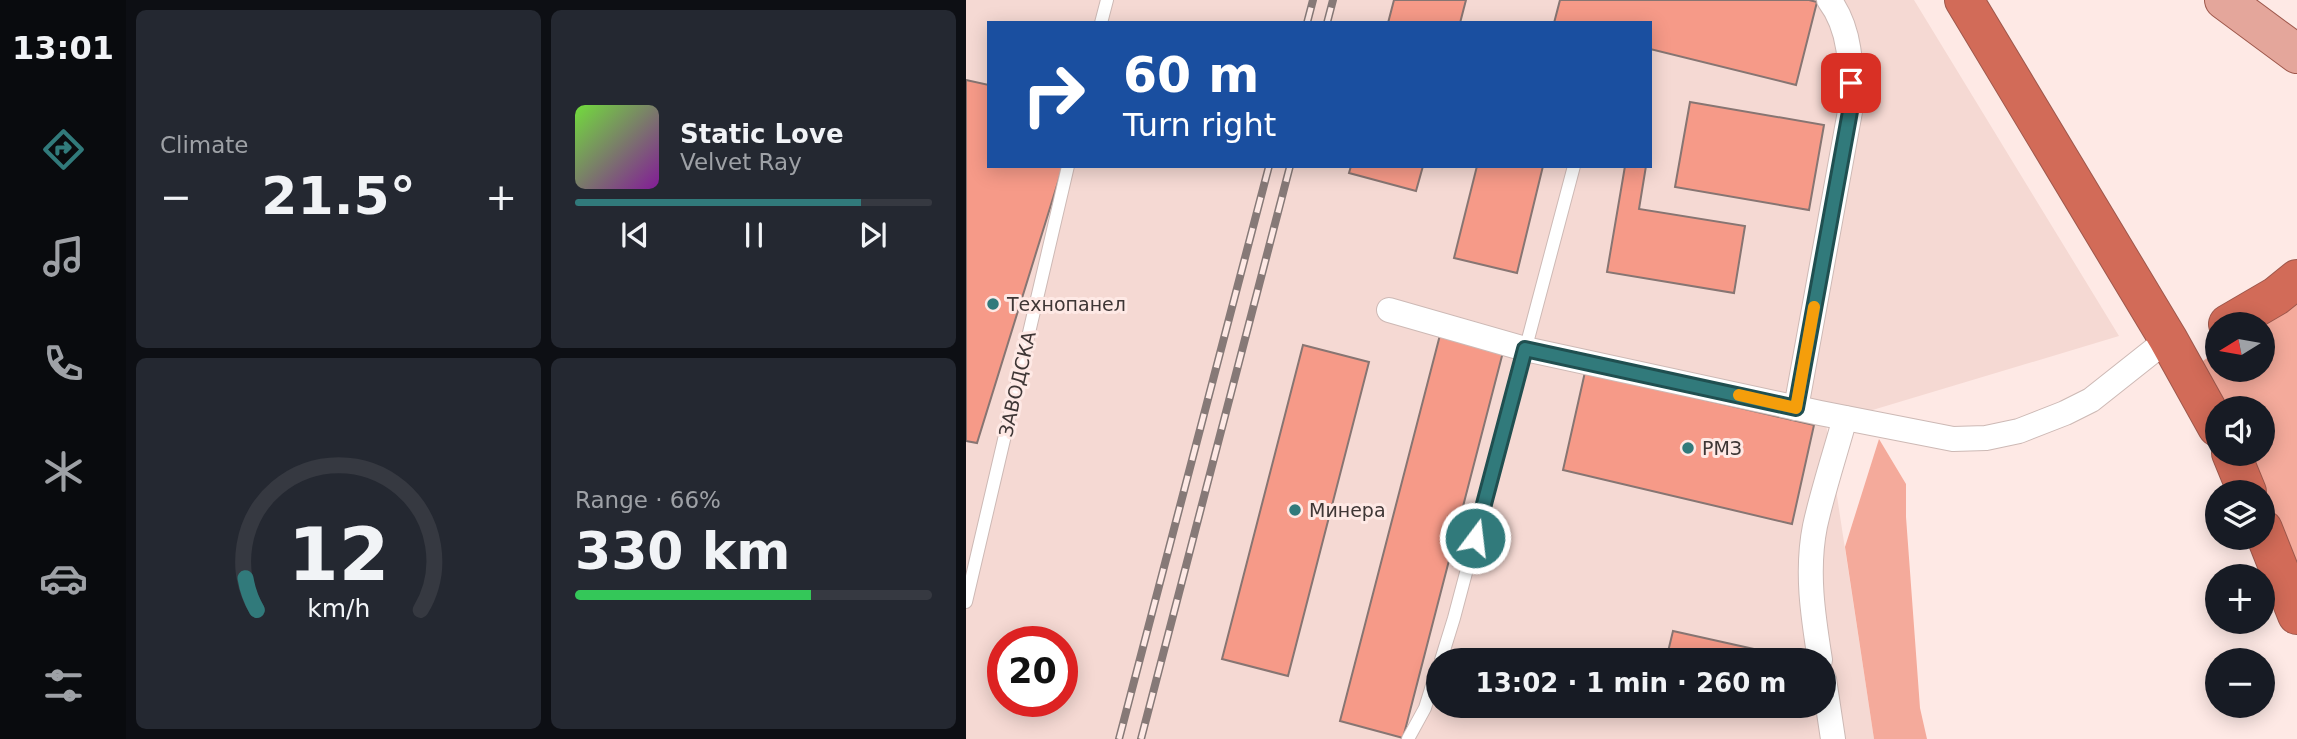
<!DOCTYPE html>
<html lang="en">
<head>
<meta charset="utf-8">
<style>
	body { margin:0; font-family:"DejaVu Sans",sans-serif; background:#242831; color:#f1f3f6; height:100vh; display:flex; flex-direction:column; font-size:26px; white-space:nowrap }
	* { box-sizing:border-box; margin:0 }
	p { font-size:23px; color:#9ea1a6 }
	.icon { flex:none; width:38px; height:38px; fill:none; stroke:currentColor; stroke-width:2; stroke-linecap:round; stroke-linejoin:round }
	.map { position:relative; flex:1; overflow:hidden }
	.side { display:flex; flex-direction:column; gap:10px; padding:10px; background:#0d0f14; width:840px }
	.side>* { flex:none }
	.guide { position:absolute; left:21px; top:21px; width:665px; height:147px; border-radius:0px; box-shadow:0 4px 18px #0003; background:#1a4fa0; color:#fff; overflow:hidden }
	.needle { width:46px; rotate:259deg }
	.fabs { position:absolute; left:1239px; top:312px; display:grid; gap:14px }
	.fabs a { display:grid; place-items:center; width:70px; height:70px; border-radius:50%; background:#171b24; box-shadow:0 4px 18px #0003; font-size:35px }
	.speed { position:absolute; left:21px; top:626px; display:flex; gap:14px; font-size:35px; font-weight:700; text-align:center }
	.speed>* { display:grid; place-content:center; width:91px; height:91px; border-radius:50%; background:#171b24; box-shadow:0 4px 18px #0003; line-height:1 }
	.speed .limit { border:10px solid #d22; background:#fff; color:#111 }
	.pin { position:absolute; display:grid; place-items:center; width:60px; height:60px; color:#fff; margin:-30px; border-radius:14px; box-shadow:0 4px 10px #0006 }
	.me { position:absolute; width:77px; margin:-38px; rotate:15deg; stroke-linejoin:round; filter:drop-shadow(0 0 5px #0008) }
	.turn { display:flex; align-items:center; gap:24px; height:147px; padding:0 21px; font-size:32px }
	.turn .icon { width:91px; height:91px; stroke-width:2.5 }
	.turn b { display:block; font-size:49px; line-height:60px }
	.big { font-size:52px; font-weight:700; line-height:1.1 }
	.side .widget { flex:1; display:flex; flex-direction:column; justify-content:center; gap:10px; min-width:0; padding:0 24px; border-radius:10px; background:#242831 }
	.side .dial { align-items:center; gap:0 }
	.dial svg { height:182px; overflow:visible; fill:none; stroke:#363941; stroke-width:7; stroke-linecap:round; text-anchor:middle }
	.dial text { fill:#f1f3f6; stroke:none }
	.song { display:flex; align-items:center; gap:21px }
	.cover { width:84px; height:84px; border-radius:10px; background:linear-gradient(135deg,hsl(100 70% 55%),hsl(290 70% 35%)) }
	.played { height:7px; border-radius:4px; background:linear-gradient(90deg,#317a7b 80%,#363941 80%) }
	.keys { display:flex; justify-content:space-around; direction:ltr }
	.heat { display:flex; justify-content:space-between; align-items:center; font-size:38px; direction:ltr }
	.charge { height:10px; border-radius:5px; background:linear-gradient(90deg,#34c759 66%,#363941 0) }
	.side .tiles { flex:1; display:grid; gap:10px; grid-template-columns:repeat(2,1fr) }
	.trip { position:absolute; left:460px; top:648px; width:410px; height:70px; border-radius:35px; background:#171b24; box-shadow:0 4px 18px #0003; font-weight:700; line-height:70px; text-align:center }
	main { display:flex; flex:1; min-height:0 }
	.tab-bar { display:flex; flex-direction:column; width:126px; justify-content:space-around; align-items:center; background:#090b0e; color:#9ea1a6 }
	.tab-bar .icon { width:49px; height:49px }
	.tab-bar .selected { color:#317a7b }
	.tab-bar b { font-size:32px; color:#f1f3f6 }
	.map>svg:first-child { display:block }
	.built { fill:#f5d9d3; fill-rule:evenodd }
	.green { fill:#f4aa9b }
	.building { fill:#f69a88; stroke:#877572; stroke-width:2 }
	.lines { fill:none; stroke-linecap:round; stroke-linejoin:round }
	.lane-casing { stroke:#cdb9b5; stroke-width:14 }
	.street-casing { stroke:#cdb9b5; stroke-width:26 }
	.primary-casing { stroke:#9e584c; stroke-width:40 }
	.highway-casing { stroke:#9e584c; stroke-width:40 }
	.lane { stroke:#fff; stroke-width:12 }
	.street { stroke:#fff; stroke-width:24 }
	.primary { stroke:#e4a69b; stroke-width:38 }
	.highway { stroke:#d26b58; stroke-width:38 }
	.rail-casing { stroke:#867977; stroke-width:8 }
	.rail { stroke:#fee9e5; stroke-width:5; stroke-dasharray:16; stroke-linecap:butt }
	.route-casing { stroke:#204f50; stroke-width:18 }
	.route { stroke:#317a7b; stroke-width:12 }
	.slow { stroke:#f59e0b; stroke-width:12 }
	.poi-dot { fill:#317a7b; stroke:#fee9e5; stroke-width:2.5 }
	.labels { text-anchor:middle; stroke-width:6; stroke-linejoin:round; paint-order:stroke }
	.poi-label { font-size:19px; fill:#3e3635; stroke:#fee9e5; text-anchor:start }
	.street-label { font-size:19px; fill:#3e3635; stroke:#fee9e5 }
</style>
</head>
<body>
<main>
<nav class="tab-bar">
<b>13:01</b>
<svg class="icon selected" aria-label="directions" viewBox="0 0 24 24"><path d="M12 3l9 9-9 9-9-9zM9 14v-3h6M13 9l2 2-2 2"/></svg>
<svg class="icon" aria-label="music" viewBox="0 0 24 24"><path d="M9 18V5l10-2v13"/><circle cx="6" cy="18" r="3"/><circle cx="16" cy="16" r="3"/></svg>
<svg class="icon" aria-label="phone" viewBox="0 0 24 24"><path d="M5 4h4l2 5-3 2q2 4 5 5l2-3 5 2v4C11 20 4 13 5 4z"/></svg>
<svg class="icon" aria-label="climate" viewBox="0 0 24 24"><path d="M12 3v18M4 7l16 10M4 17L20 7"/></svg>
<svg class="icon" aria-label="car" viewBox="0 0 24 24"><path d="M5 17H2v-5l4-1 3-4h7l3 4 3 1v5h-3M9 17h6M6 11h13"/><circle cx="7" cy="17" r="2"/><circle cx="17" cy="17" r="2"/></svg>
<svg class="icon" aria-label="filters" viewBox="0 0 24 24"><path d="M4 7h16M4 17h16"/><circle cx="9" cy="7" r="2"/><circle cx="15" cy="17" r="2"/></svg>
</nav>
<section class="side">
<div class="tiles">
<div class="widget"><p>Climate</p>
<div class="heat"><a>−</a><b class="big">21.5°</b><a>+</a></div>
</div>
<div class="widget">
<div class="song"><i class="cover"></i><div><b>Static Love</b><p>Velvet Ray</p></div></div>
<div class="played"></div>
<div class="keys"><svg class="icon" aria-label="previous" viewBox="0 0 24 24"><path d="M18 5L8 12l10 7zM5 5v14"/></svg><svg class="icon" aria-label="pause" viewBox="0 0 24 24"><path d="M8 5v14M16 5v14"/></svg><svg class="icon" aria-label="next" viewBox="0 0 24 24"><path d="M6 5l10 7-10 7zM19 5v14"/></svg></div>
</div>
<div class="widget dial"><svg viewBox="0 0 100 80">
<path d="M14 69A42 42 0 1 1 86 69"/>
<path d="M14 69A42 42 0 0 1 9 55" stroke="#317a7b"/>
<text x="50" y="56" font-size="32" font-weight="700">12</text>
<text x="50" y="72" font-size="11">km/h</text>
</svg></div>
<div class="widget"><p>Range · 66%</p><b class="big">330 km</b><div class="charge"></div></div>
</div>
</section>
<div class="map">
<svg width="1331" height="739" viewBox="0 0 1331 739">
	<rect width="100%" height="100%" fill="#fee9e5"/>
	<path class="built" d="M0,0H948L1153,336L860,424L908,739H0ZM23,23H684V166H23ZM37,642H96V702H37ZM472,660H858V705H472Z"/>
	<g class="green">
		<path d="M1331,297V595L1297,513V492L1272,453H1297V408H1253L1234,363L1251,351V369H1297V324Z"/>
		<path d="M913,439L940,484V517L954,708L961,739H908L879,547Z"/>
	</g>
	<g class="building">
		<path d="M428,0H500L494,23H422Z"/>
		<path d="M594,0H843L851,2L830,85L684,49V23H588Z"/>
		<path d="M0,80L23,85V166H97L11,443L0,441Z"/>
		<path d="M724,102L858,125L843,210L709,187Z"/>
		<path d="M385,166H457L450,191L383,173Z"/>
		<path d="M511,166H577L551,273L488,258Z"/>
		<path d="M659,166H680L673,209L779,226L768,293L641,272Z"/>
		<path d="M474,335L537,352L437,738L374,721Z"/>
		<path d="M337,345L403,362L322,676L256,659Z"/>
		<path d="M619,372L848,425L826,524L597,470Z"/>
		<path d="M707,631L806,653L804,660H700Z"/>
	</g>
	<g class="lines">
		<g class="lane-casing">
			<g id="lane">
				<path d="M135,23L141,0"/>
				<path d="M0,602L102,166"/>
				<path d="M475,660L488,618L608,166"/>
				<path d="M442,739L459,708L472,666"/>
			</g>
		</g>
		<g class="street-casing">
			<g id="street">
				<path d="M423,310L559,349L854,413L987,439L1020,438L1053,431L1099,413L1125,400L1202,339"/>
				<path d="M830,408L885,106C885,70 886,30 863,0"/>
				<path d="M854,660C847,616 840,571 849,526C857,490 869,454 879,418"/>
				<path d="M858,679L867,739"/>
			</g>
		</g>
		<g class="primary-casing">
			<path id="primary" d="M1258,0L1331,54"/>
		</g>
		<g class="highway-casing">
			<g id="highway">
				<path d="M998,0L1202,339L1251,427"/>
				<path d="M1262,324L1310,296L1331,279"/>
				<path d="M1265,453L1281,492"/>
				<path d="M1297,529L1331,615"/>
			</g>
		</g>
		<use href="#lane" class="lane"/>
		<use href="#street" class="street"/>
		<use href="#primary" class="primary"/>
		<use href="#highway" class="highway"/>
		<g class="rail-casing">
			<g id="rail">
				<path d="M341,23L347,0"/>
				<path d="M361,23L367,0"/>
				<path d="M153,739L303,166"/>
				<path d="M175,739L324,166"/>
			</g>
		</g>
		<use href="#rail" class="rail"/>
	</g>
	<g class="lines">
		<g class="route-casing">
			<path id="route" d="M509,538L559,349L830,408L885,106V83"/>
		</g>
		<use href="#route" class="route"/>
		<path class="slow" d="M773,395L830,408L848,307"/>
	</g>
	<g class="poi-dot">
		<circle cx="27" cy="304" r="7"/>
		<circle cx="722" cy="448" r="7"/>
		<circle cx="329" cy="510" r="7"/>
	</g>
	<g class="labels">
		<g class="poi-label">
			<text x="41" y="311">Технопанел</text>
			<text x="736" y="455">РМЗ</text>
			<text x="343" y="517">Минера</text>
		</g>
		<g class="street-label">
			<text transform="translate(51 384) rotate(-77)" y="7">ЗАВОДСКА</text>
		</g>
	</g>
</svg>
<div class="fabs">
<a><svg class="needle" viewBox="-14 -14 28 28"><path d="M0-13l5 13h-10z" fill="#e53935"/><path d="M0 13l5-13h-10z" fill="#9ea1a6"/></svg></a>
<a><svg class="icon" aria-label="sound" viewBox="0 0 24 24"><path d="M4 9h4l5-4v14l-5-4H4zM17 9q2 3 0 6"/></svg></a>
<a><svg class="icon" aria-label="layers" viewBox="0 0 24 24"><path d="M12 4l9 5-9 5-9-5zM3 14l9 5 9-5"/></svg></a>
<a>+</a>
<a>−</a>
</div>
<div class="speed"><div class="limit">20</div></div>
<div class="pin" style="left:885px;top:83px;background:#d93025"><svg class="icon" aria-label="arrive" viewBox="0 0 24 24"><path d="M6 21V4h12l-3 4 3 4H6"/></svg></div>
<svg class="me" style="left:509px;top:538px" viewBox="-20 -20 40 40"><circle r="17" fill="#317a7b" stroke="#fff" stroke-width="3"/><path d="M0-11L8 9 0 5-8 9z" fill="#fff"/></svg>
<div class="trip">13:02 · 1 min · 260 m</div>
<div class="guide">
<div class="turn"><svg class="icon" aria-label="right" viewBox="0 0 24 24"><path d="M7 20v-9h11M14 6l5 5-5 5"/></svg><div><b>60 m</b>Turn right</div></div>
</div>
</div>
</main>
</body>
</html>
